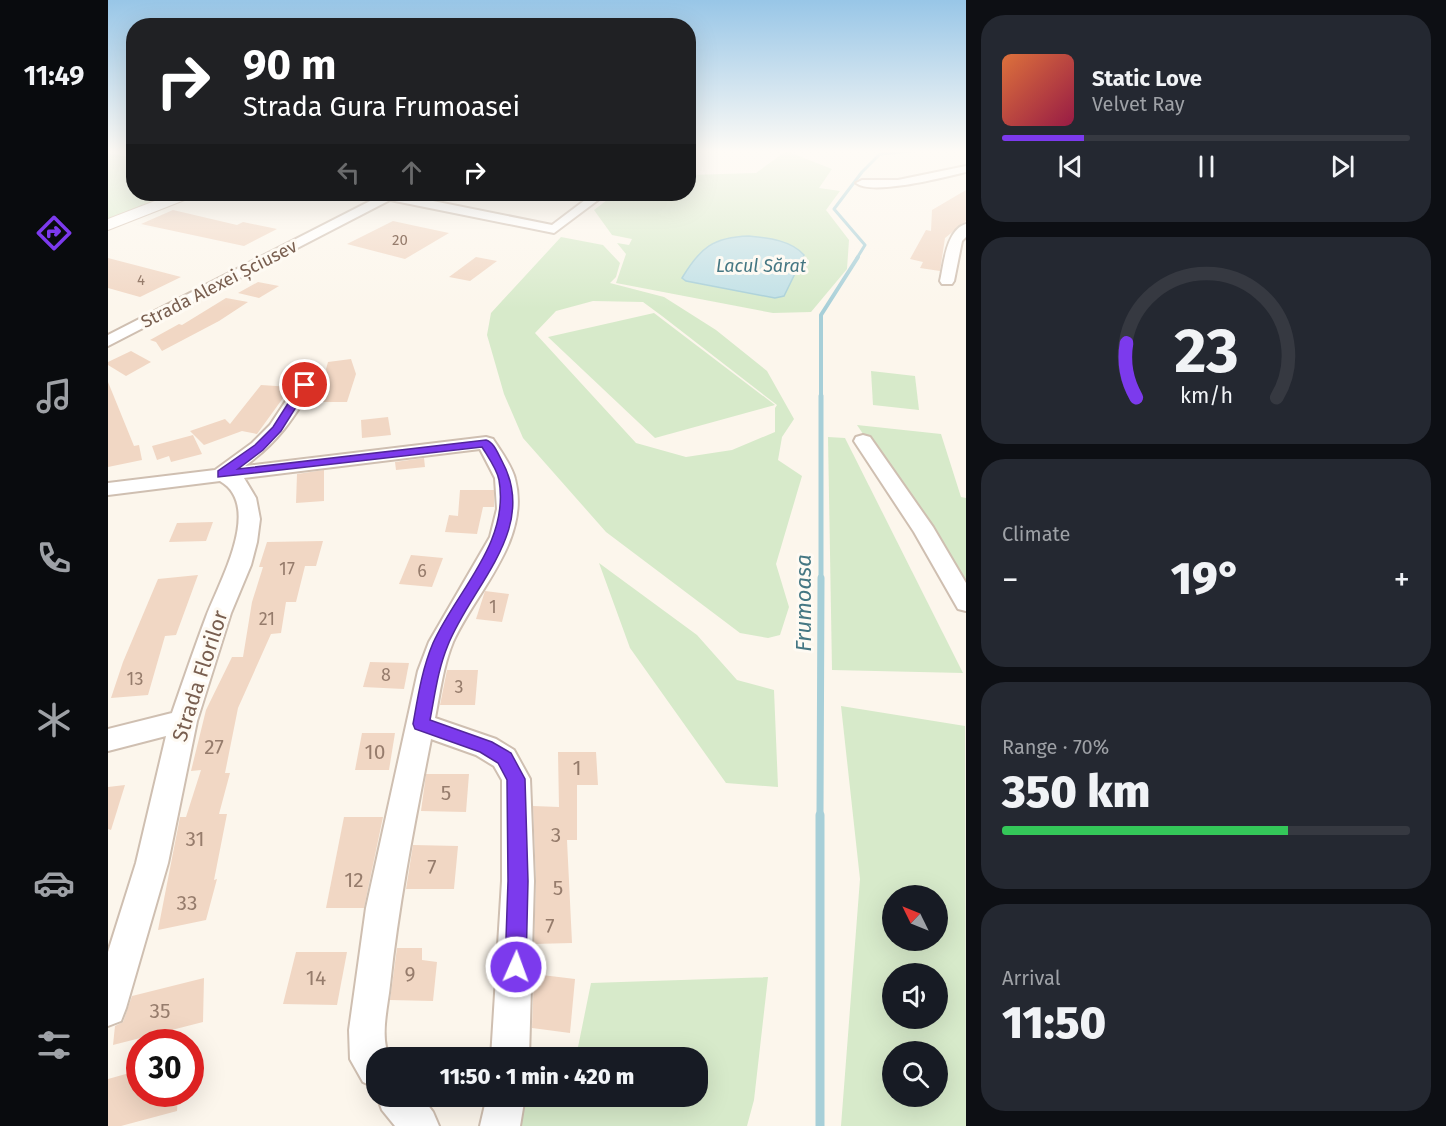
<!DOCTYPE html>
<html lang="en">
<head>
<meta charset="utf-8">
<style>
	body { margin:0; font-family:"Fira Sans",sans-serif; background:#242831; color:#f1f3f6; height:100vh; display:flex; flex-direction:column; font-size:22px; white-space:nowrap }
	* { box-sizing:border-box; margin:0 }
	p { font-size:20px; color:#9ea1a6 }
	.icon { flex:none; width:33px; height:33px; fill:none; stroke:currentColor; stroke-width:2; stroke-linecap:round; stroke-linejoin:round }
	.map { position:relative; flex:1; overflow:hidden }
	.panel { display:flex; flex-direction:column; gap:15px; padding:15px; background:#0d0f14; width:480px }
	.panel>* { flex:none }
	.guide { position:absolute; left:18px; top:18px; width:570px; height:183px; border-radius:24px; box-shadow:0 6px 24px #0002; background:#202124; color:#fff; overflow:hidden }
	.needle { width:39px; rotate:313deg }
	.buttons { position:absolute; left:774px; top:885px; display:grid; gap:12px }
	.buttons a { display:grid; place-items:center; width:66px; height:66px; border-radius:50%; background:#171b24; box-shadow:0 6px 24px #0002; font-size:30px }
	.speed { position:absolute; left:18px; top:1029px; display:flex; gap:12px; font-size:30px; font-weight:700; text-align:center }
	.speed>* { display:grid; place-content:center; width:78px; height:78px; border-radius:50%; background:#171b24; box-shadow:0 6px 24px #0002; line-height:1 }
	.speed .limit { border:9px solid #d22; background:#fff; color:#111 }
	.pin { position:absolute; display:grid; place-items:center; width:51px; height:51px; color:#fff; margin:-26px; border:3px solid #fff; border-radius:50%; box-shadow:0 2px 6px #0007 }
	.me { position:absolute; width:66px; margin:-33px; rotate:2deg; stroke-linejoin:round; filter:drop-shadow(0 0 4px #0008) }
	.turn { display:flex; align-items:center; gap:21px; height:126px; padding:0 18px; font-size:27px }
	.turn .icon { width:78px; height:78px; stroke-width:2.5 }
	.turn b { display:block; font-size:42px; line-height:51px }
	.lanes { display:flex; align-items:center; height:57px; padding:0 18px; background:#0003; justify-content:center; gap:30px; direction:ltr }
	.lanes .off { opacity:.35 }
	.big { font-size:45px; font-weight:800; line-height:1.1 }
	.panel .widget { flex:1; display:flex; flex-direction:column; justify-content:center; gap:9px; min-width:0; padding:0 21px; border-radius:24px; background:#242831 }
	.panel .dial { align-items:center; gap:0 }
	.dial svg { height:156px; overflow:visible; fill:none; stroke:#363941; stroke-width:7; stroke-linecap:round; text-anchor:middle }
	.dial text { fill:#f1f3f6; stroke:none }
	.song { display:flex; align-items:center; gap:18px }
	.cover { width:72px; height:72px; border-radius:9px; background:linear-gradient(135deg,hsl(20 70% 55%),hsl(340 70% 35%)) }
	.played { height:6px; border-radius:3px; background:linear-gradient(90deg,#7c3aed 20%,#363941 20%) }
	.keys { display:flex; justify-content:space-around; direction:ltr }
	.heat { display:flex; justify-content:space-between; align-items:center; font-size:33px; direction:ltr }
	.charge { height:9px; border-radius:4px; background:linear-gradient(90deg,#34c759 70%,#363941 0) }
	.trip { position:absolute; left:258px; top:1047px; width:342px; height:60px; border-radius:24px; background:#171b24; box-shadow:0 6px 24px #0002; font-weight:800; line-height:60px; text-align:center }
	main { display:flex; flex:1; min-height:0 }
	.dock { display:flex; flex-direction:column; width:108px; justify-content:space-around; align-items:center; background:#090b0e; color:#9ea1a6 }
	.dock .icon { width:42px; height:42px }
	.dock .current { color:#7c3aed }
	.dock b { font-size:27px; color:#f1f3f6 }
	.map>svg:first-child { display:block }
	.green { fill:#d7eaca; fill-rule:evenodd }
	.water { fill:#c0e0e6; stroke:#a7cfd8; stroke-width:1.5 }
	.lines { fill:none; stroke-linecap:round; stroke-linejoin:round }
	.stream-far4 { stroke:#a7cfd8; stroke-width:3 }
	.stream-far3 { stroke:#a7cfd8; stroke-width:4 }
	.stream-far2 { stroke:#a7cfd8; stroke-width:5 }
	.stream-far1 { stroke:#a7cfd8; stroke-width:7 }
	.stream { stroke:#a7cfd8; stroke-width:9 }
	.building { fill:#f1d7c4 }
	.street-casing { stroke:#cfbfb1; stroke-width:4 }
	.secondary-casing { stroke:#d4c1b1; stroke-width:2 }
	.street { fill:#fff; fill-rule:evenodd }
	.secondary { fill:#fff; fill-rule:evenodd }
	.route { fill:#7c3aed; stroke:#51269a; stroke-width:1.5 }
	.labels { text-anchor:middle; stroke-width:6; stroke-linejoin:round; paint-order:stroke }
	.far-number-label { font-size:15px; fill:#967c6c }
	.far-water-label { font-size:18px; font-style:italic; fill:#457783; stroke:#fefaf3 }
	.far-street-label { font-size:18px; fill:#785e4f; stroke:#fefaf3 }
	.number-label { font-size:18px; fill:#967c6c }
	.street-label { font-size:21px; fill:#785e4f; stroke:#fefaf3 }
	.near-number-label { font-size:21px; fill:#967c6c }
	.water-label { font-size:22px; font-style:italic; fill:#457783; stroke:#fefaf3 }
</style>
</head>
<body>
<main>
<nav class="dock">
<b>11:49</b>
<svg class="icon current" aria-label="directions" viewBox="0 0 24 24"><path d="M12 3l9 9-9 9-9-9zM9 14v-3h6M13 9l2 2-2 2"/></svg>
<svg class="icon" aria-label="music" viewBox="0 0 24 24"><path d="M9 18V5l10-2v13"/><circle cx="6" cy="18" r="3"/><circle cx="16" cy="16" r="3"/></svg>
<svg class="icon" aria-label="phone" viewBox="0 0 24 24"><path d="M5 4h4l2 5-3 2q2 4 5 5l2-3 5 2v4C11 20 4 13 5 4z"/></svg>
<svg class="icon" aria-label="climate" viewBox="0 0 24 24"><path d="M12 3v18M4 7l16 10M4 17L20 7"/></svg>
<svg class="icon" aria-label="car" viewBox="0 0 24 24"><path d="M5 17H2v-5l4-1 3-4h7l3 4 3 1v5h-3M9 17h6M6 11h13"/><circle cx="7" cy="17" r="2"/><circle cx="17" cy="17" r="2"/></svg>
<svg class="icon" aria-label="filters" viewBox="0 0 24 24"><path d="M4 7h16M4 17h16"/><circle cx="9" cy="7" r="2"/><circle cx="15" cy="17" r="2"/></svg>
</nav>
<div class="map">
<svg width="858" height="1126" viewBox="0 0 858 1126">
	<rect width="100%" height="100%" fill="#fcf6ec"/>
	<g class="green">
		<path d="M678,151L724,169L711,188L732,191L718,210L741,240L739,269L703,312L665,313L508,283L518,254L509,243L521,245L524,239L504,235L486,210L507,194H580L581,175L648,173Z"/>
		<path d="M0,153L25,158L26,194H66L0,221Z"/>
		<path d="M453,237L495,245L512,263L508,277L502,283L556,297L608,330L659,371L686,419L674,437L670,460L694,476L668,564L681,607L672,635L660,638L632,633L498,532L415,438L396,394L379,335L383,313ZM485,301L535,302L554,316L669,405L667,408V432L624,450L578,457L528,443L427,333L448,311Z"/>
		<path d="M546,313L667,405L547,438L440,337Z"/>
		<path d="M763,371L807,376L811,410L765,405Z"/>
		<path d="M749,425L833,434L853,497L858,498V586Z"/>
		<path d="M720,437L737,438L855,673L724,670Z"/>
		<path d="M491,563L589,635L629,680L666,690L670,787L618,783L522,648Z"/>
		<path d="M733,706L857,726L858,1126H733L752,879ZM784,896H830V940H784ZM784,974H830V1018H784ZM784,1052H830V1096H784Z"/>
		<path d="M660,977L646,1100L639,1126H398L404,1097L590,1096V1058L468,1057L483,983Z"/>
	</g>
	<path class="water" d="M641,236C660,238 683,240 696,255L676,296L667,298L578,281L574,278C592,248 605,237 641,236Z"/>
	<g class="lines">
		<path class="stream-far4" d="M749,258L757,245L726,209L754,172L772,154L804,151"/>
		<path class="stream-far3" d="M713,397V315L750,257"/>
		<path class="stream-far2" d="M713,579V396"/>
		<path class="stream-far1" d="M712,817L713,578"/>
		<path class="stream" d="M712,1126V815"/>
	</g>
	<g class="building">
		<path d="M858,190V221L837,238L832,271L812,268L815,262L802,259L818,230L823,231L824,210Z"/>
		<path d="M65,210L129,225L135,222L169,229L136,246L33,224Z"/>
		<path d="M285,221L308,226L341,233L297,259L239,244Z"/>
		<path d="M368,257L389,261L362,281L341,277Z"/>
		<path d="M0,258L73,277L32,297L0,288Z"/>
		<path d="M150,282L171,286L151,298L130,293Z"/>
		<path d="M118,298L140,302L111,321L54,351L48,342L42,340L71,324L74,325Z"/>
		<path d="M23,351L43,362L18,376L0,365V362Z"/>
		<path d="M243,359L248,374L239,402H205L212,383H222L218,369L220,362Z"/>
		<path d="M0,382L26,446L31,445L34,460L0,467Z"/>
		<path d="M153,385L183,387L149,434L134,431L96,445L82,431L117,419L122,424Z"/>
		<path d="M280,417L283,435L254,438L253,420Z"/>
		<path d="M85,435L94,454L63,462L61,456L49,460L44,446Z"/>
		<path d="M316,458L317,467L288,470L287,462Z"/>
		<path d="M216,470V501L188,503L189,474Z"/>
		<path d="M352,490H386V507H375L369,534L337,532L341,515L350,516Z"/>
		<path d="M105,522L98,541L61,542L69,523Z"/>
		<path d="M215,541L208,566H197L188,602H178L173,633L163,634L130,708L117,773H122L111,814H119L106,880L109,879L98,920L50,930L72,817H78L93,770L83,771L98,710L124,657H135L144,602L155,567H151L159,542Z"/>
		<path d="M303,555L335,558L324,587L291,584Z"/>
		<path d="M90,575L68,635L57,636L40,695L3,698L15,662L50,579Z"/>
		<path d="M377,591L401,594L394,622L368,619Z"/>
		<path d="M262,662L301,663L296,689L255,687Z"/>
		<path d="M339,670H370L367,705H332Z"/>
		<path d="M254,733H287L281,770H247Z"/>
		<path d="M450,752H488L490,785H469V840H459L464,943L426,944L428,881L425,806L451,807Z"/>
		<path d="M318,774H361L358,812L313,811Z"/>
		<path d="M17,785L3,830L0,829V787Z"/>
		<path d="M236,817H275L256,908H218Z"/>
		<path d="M305,845L350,846L346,889H298Z"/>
		<path d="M289,948H314V960L329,962L325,1001L282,1000Z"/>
		<path d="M188,952H239L229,1005L175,1004Z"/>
		<path d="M426,974L467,979L462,1033L424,1028Z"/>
		<path d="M96,978L95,1022L5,1045L7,1026L15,1022L24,996Z"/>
		<path d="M32,1070V1094H70L69,1111L13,1126H0V1079Z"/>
	</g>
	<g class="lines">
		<g class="street-casing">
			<g id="street">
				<path d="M858,166V172C837,177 764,196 748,183L754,180H790Z"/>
				<path d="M265,194H290L444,225L485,194H498L446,233L282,200L0,346V335L270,197Z"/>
				<path d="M858,224V237L854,241L846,281L844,284H834L832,281C836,264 838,230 858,224Z"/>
				<path d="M197,380L203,381L206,385C184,420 171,441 137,466L378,437L385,439C392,450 404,466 407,479C423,540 368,591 345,642C335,666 332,693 327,718L388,739L406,750L422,779L426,881L421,1058H383L394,881V780L386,766L368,755L323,739C307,821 291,901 282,985C280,1006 271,1038 282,1058H268V1088L255,1082L242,1059L241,1030L258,908L310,671L321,642L382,537L389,509L387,478L372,449L136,478L148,498L152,519L149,542L143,565L123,613L89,721L60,863L18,1008L13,1021L0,1026V952L28,863L58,736L0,751V729L64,713C75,681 86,649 98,617C110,584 156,506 112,481L0,495V483L107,470L144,443L162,425L191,381Z"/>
				<path d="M755,435L762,437L825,527L858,583V611L850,609L806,532L746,441L748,437Z"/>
				<path d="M269,1096H313L325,1112L331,1126H287L274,1110Z"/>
				<path d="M379,1096H417L412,1126H372Z"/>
			</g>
		</g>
		<g class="secondary-casing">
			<path id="secondary" d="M65,194H86L84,197L0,230V219Z"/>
		</g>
		<use href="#street" class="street"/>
		<use href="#secondary" class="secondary"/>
	</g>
	<linearGradient id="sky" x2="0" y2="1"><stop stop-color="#98c6e7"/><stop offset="0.49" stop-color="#fefbf6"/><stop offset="1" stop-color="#fefbf6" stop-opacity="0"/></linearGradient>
	<rect width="858" height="309" fill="url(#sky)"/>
	<path class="route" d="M197,382L202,385L173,431L155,450L130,469L378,440C386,442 390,454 394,461C431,529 364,585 340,645C330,669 327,694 322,720L384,742L403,753L417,779L420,881L418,967L415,974L408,977L400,974L397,967L400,881L399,780L390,763L372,752L307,729L305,724C310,696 314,669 325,643C349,590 402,543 391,480C389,469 380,457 374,447L110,477V471L147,445L165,427L193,383Z"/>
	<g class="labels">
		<g class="far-number-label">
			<text x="292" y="245">20</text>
			<text x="33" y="285">4</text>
		</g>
		<g class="far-water-label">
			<text x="653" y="272">Lacul Sărat</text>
		</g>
		<g class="far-street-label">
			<text transform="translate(111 284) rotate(-27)" y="6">Strada Alexei Șciusev</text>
		</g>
		<g class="number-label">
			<text x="179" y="575">17</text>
			<text x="314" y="577">6</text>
			<text x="385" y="613">1</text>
			<text x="159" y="625">21</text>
			<text x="278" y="681">8</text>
			<text x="27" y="685">13</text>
			<text x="351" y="693">3</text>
		</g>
		<g class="street-label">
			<text transform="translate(92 676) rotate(-72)" y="7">Strada Florilor</text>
		</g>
		<g class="near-number-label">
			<text x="106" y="754">27</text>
			<text x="267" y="759">10</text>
			<text x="469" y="775">1</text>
			<text x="338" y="800">5</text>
			<text x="448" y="842">3</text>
			<text x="87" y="846">31</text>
			<text x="324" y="874">7</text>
			<text x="246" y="887">12</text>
			<text x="450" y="895">5</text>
			<text x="79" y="910">33</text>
			<text x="442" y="933">7</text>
			<text x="302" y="981">9</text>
			<text x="208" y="985">14</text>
			<text x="52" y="1018">35</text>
		</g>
		<g class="water-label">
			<text transform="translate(695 603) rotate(-90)" y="8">Frumoasa</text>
		</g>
	</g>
</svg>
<div class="buttons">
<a><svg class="needle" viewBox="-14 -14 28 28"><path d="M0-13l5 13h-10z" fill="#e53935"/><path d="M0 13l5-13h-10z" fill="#9ea1a6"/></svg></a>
<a><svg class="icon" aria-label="sound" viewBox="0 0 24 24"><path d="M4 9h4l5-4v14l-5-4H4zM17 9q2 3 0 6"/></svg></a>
<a><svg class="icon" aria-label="search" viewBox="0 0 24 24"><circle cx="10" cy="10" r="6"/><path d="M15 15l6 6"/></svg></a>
</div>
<div class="speed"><div class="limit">30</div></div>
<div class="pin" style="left:197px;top:385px;background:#d93025"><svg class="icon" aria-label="arrive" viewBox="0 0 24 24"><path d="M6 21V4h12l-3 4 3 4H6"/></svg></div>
<svg class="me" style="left:408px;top:967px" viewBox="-20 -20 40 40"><circle r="17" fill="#7c3aed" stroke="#fff" stroke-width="3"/><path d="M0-11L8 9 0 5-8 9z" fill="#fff"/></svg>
<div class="trip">11:50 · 1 min · 420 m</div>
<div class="guide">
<div class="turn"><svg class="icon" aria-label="right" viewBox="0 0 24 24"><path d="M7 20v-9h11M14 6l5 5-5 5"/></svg><div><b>90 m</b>Strada Gura Frumoasei</div></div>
<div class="lanes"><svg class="icon off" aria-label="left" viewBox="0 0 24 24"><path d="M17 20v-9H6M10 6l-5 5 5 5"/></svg><svg class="icon off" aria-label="ahead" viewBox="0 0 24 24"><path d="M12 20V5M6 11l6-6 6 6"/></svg><svg class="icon" aria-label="right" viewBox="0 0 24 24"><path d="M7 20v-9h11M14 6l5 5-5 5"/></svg></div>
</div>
</div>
<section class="panel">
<div class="widget">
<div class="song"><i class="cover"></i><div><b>Static Love</b><p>Velvet Ray</p></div></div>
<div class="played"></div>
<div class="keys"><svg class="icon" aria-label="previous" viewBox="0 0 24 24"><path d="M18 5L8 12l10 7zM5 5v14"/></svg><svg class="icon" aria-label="pause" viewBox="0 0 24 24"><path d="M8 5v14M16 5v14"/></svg><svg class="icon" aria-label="next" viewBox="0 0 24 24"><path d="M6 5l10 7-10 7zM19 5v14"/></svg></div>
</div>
<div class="widget dial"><svg viewBox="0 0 100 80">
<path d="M14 69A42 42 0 1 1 86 69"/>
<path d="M14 69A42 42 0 0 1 9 41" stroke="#7c3aed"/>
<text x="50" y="56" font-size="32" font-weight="700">23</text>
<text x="50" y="72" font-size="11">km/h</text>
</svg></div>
<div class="widget"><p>Climate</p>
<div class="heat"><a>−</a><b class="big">19°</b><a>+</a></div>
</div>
<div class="widget"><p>Range · 70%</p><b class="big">350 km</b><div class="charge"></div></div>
<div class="widget"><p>Arrival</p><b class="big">11:50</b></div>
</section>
</main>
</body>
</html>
